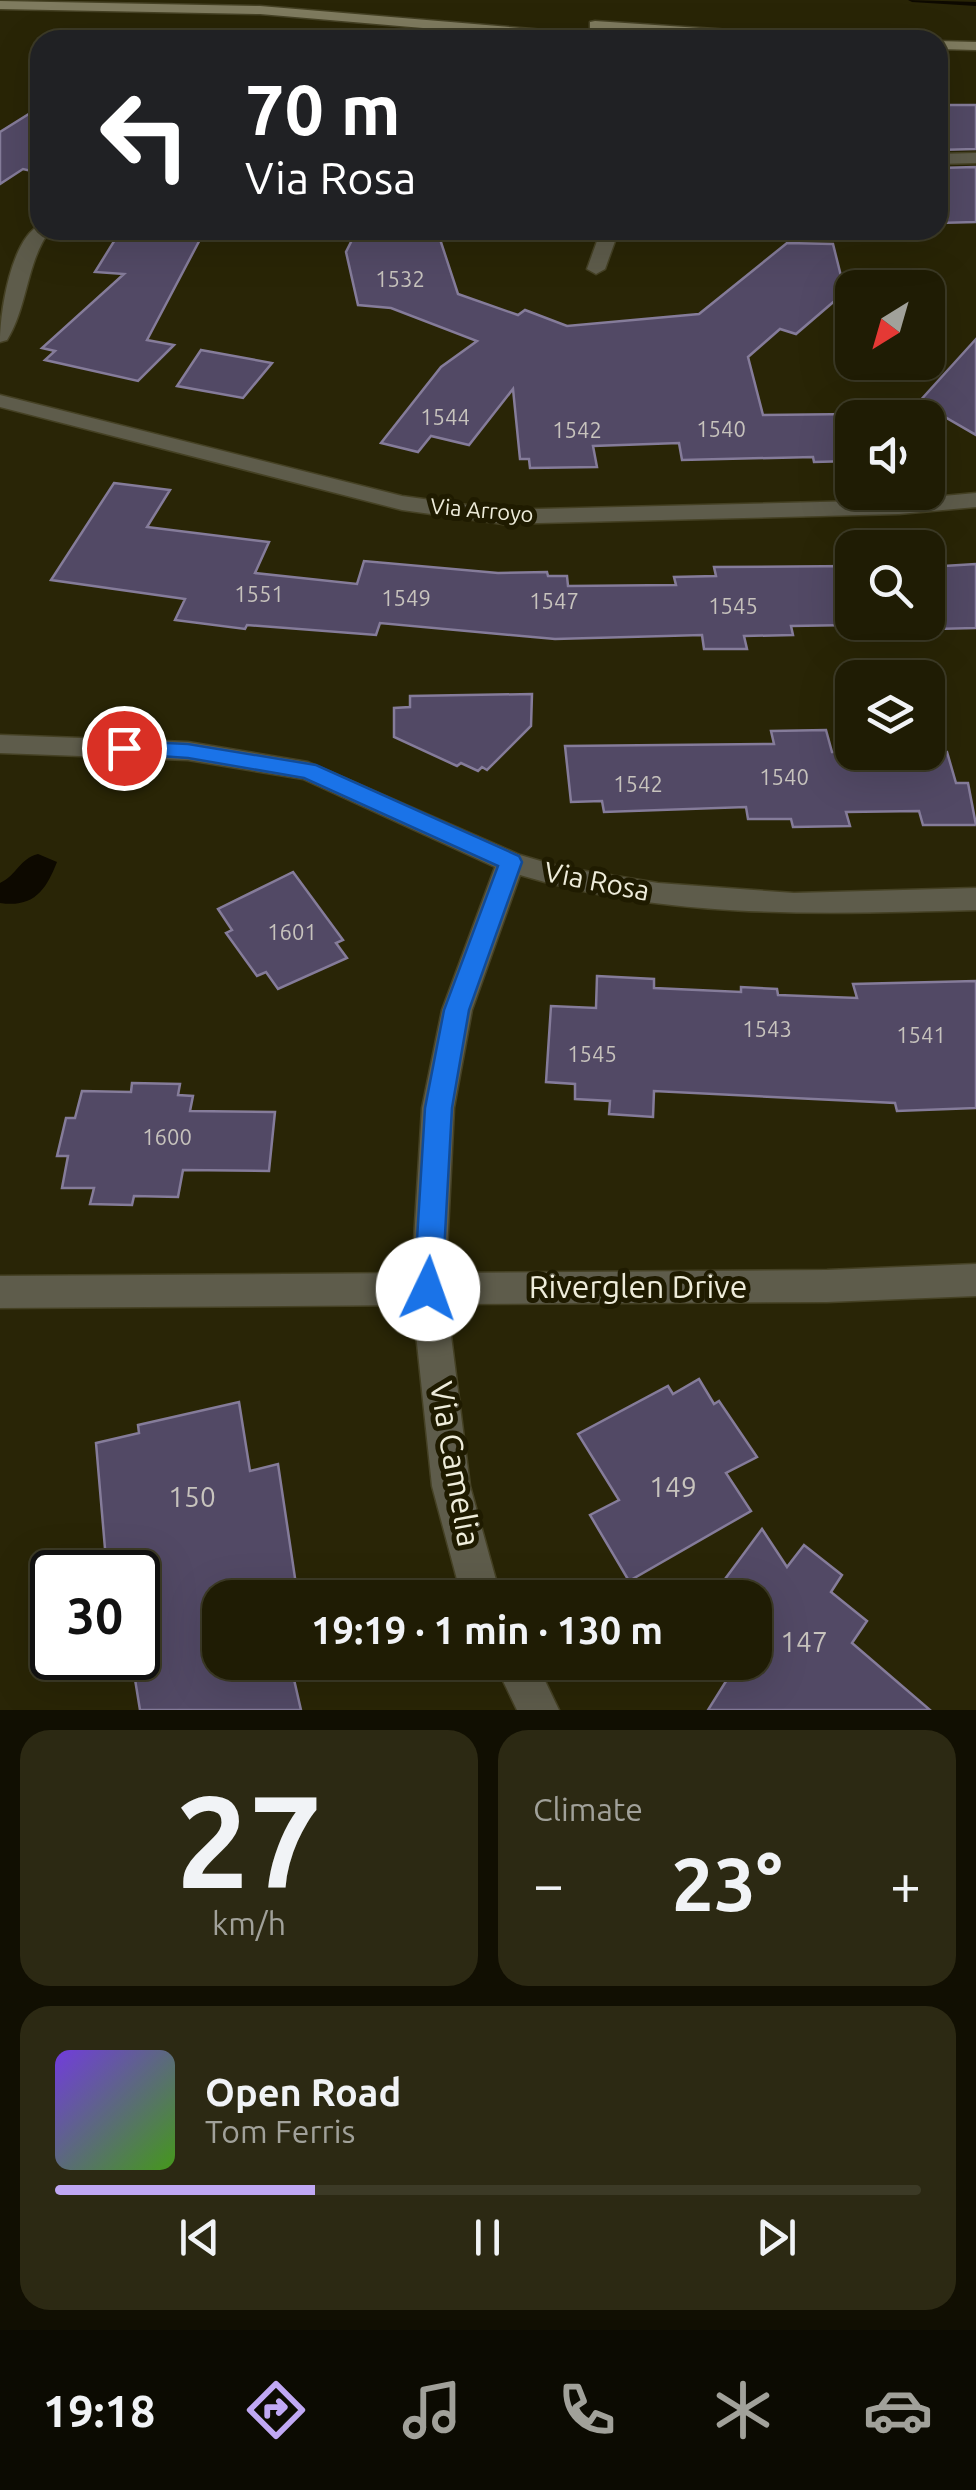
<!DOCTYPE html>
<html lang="en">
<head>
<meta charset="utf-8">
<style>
	body { margin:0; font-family:Ubuntu,sans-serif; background:#2c2913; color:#f1f3f6; height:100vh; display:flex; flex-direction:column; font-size:38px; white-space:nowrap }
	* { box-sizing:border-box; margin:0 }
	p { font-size:32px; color:#a1a19a }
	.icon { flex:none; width:55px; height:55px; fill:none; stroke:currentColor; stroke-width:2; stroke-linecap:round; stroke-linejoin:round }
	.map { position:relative; height:1710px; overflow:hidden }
	.details { display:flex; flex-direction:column; gap:20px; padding:20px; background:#110f02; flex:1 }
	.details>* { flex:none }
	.hud { position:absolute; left:30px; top:30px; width:918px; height:210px; border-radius:30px; box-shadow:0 10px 40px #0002,0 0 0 2px #3c3a26; background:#202124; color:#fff; overflow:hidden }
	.needle { width:65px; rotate:217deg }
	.controls { position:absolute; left:835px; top:270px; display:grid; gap:20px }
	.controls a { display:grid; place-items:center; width:110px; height:110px; border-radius:20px; background:#1f1c04; box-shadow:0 10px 40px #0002,0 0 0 2px #3c3a26; font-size:50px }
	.speed { position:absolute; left:30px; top:1550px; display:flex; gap:20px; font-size:50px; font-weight:700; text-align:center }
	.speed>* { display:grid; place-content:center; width:130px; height:130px; border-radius:50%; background:#1f1c04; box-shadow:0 10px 40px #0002,0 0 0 2px #3c3a26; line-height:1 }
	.speed .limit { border:5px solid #111; border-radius:15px; background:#fff; color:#111 }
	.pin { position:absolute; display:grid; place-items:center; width:85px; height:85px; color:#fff; margin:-42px; border:5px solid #fff; border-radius:50%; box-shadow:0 2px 10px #0007 }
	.me { position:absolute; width:110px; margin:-55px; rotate:3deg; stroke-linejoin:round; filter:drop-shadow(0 0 8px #0008) }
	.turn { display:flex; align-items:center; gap:35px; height:210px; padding:0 50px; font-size:45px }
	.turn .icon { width:130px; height:130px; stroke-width:2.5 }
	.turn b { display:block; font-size:70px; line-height:85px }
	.big { font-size:75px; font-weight:700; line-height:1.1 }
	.details .card { flex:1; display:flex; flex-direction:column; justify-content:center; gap:15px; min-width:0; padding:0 35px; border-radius:30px; background:#2c2913 }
	.details .dial { align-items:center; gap:0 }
	.dial b { font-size:130px; line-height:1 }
	.song { display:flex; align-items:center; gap:30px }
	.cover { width:120px; height:120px; border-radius:15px; background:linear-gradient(135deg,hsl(260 70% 55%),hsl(100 70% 35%)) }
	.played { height:10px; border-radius:5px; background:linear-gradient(90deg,#c0a8f4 30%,#3c3a26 30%) }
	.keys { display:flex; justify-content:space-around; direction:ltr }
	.heat { display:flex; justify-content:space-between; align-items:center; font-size:55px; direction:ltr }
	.details .tiles { flex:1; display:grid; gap:20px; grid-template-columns:1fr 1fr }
	.card:last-child { grid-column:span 2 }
	.trip { position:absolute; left:202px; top:1580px; width:570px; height:100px; border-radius:30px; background:#1f1c04; box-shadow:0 10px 40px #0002,0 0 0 2px #3c3a26; font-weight:700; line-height:100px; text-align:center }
	.tab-bar { display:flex; height:160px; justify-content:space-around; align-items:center; background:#0c0b02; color:#a1a19a }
	.tab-bar .icon { width:70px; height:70px }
	.tab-bar .active { color:#c0a8f4 }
	.tab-bar b { font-size:45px; color:#f1f3f6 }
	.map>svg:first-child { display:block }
	.water { fill:#0d0900 }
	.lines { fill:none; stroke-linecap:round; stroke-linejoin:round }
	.stream { fill:#0d0900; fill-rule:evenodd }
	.building { fill:#524965; stroke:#857c9a; stroke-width:2.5 }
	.minor-casing { stroke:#454124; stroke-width:3 }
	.secondary-casing { stroke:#454124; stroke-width:3 }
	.minor { fill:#5e5c4b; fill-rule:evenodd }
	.secondary { fill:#7f7b5f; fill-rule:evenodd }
	.route { fill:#1a73e8; stroke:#114b97; stroke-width:2.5 }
	.labels { text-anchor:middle; stroke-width:10; stroke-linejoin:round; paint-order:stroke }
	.number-label { font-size:22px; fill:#c7c3bd }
	.far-street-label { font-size:22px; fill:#eeecda; stroke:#1f1b00 }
	.street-label { font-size:28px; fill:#eeecda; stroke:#1f1b00 }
	.near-number-label { font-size:28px; fill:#c7c3bd }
	.near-street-label { font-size:32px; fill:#eeecda; stroke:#1f1b00 }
</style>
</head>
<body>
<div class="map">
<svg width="976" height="1710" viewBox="0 0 976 1710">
	<rect width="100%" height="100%" fill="#292506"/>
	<path class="water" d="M38,854L57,862C46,890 34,908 0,903V883C18,874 19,859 38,854Z"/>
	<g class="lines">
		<path class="stream" d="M908,0L976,2V6L912,2Z"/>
	</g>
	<g class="building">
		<path d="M938,105H976V149L938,150Z"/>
		<path d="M40,107V173L23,169L0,184V132Z"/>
		<path d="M976,167V222L938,223V168Z"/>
		<path d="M121,230H205L147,340L174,345L138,381L45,360L55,351L42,348L124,274L95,272Z"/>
		<path d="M357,230H437L458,294L518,315L525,310L567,326L699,314L787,243L833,244L845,292L796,334L780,329L748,357L763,415L852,414V461L814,462L813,457L682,460L679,443L593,446L597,467L530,468L529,459H520L513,389L469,445L431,436L418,452L381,443L441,367L477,341L391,308L358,305L346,252Z"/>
		<path d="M976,339V435L919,402Z"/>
		<path d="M201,350L272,363L243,398L177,386Z"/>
		<path d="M114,483L170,490L147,527L269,542L255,573L357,584L364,561L498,573L547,572L548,576H567L568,586L676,585L674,577L716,576L714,567L852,566V625L791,626L793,635L744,636L747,649H704L702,635L555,639L380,623L376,635L247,625L245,629L175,620L185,599L51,580Z"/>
		<path d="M976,564V628L935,629L928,609V567Z"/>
		<path d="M532,694L531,726L487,770L482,767L478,771L461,763L457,766L394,737V708L410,707V696Z"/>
		<path d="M826,730L832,752H947L956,783H968L976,825H923L919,811L846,812L850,826L793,827L791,819H748L746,807L604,812L602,801L571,802L565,746L774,744L771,731Z"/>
		<path d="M293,872L343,940L336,943L347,958L278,989L266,972L257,976L226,933L232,930L218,909Z"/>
		<path d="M597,976L654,979V988L741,992V987L777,989L778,995L857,998L853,984L976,981V1108L897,1111L895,1103L654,1091L653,1117L609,1114L610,1101L575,1099V1084L546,1082L551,1006L596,1008Z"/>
		<path d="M132,1083L180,1084L178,1095L193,1096L190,1111L275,1112L269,1171L183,1170L178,1197L134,1196L132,1205L90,1204L94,1188H62L68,1156H57L66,1118H75L82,1091L131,1092Z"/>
		<path d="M699,1379L714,1404L719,1401L757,1457L726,1473L751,1511L629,1581L590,1515L619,1500L578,1434L668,1386L673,1394Z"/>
		<path d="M239,1402L250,1471L278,1464L298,1598H220V1662H290L301,1710H140L133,1667L146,1664L138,1609V1572H107L96,1443L139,1433L138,1425Z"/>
		<path d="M762,1529L787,1567L804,1545L842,1575L831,1592L867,1621L852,1643L930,1710H708L738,1662H755V1598H711Z"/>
	</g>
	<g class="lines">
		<g class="minor-casing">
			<g id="minor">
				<path d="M976,153V163L938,164V154Z"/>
				<path d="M40,225V230H50C26,263 28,306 7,340L0,342C0,312 11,239 40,225Z"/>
				<path d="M601,230H619L605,269L596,274L587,269Z"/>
				<path d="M0,395L402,496L503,510L899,500L976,493V507L899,514L503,524L402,510L0,407Z"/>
				<path d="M0,735L188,742L308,762L520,855L561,867L658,883L794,893L976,888V910C823,914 669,920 520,875L472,1010L454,1108L446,1273L827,1270L976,1264V1296L827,1302L447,1304L470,1486L501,1598H462L432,1486L413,1305L0,1308V1276L412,1273L422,1108L442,1010L495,867L303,779L188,760L0,753Z"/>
				<path d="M494,1662H536L559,1710H517Z"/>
			</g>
		</g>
		<g class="secondary-casing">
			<g id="secondary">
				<path d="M0,1L260,6L616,36L623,40H564L260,14L0,9Z"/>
				<path d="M595,21L818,36L825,40H753L590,28V22Z"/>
				<path d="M938,41L976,42V50L938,49Z"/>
			</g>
		</g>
		<use href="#minor" class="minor"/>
		<use href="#secondary" class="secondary"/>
	</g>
	<path class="route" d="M124,741L188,744L316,765L519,856L522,862L469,1010L452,1108L442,1289L438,1298L428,1302L418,1298L414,1289L425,1108L444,1010L498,866L304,778L188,758L116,753L113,748L116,743Z"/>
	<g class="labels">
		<g class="number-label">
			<text x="400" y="287">1532</text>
			<text x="445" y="425">1544</text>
			<text x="721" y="437">1540</text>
			<text x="577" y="438">1542</text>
			<text x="259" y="602">1551</text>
			<text x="406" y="606">1549</text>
			<text x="554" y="609">1547</text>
			<text x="733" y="614">1545</text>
			<text x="784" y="785">1540</text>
			<text x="638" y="792">1542</text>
			<text x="292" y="940">1601</text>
			<text x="767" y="1037">1543</text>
			<text x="921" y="1043">1541</text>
			<text x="592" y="1062">1545</text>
			<text x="167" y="1145">1600</text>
		</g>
		<g class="far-street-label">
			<text transform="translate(482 510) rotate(5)" y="8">Via Arroyo</text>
		</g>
		<g class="street-label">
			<text transform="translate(597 881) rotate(11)" y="10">Via Rosa</text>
		</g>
		<g class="near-number-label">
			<text x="673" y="1497">149</text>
			<text x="192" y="1507">150</text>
			<text x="804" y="1652">147</text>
		</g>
		<g class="near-street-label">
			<text x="638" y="1298">Riverglen Drive</text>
			<text transform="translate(455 1464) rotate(80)" y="11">Via Camelia</text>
		</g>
	</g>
</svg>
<div class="controls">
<a><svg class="needle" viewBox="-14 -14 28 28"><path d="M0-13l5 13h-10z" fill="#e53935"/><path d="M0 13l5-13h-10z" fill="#a1a19a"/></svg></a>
<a><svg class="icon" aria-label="sound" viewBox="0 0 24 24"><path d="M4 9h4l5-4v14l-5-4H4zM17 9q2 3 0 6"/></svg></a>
<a><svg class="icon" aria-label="search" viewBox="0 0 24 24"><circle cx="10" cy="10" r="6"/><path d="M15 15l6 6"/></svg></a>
<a><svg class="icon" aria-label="layers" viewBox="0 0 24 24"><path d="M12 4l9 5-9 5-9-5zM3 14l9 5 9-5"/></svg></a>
</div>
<div class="speed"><div class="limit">30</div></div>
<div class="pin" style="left:124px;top:748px;background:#d93025"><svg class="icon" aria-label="arrive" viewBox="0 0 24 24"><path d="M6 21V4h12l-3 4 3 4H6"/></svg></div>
<svg class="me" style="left:428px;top:1289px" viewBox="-20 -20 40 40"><circle r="19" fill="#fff"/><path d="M0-13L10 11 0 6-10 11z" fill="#1a73e8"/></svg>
<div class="trip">19:19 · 1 min · 130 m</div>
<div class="hud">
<div class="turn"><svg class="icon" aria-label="left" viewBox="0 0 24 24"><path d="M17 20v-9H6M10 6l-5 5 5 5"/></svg><div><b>70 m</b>Via Rosa</div></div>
</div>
</div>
<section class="details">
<div class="tiles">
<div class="card dial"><b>27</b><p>km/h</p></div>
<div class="card"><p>Climate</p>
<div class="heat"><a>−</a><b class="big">23°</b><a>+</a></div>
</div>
<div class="card">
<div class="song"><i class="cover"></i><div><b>Open Road</b><p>Tom Ferris</p></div></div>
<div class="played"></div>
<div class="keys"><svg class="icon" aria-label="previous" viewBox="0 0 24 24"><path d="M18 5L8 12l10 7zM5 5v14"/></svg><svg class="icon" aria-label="pause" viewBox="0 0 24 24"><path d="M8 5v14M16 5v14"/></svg><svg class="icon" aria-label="next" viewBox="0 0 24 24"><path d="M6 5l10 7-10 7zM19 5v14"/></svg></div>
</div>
</div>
</section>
<nav class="tab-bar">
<b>19:18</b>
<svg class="icon active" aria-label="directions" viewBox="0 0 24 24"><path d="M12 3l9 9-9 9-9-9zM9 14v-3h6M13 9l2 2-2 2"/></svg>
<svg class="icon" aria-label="music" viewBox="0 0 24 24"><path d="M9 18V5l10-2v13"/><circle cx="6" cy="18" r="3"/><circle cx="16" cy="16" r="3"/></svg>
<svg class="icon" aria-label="phone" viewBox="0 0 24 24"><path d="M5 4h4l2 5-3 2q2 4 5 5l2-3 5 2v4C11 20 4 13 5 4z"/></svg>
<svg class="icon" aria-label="climate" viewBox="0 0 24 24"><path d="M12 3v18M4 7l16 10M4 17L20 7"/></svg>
<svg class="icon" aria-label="car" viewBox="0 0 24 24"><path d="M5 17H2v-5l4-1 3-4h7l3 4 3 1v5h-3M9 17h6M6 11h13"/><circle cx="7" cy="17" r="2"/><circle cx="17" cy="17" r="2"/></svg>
</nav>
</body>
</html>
